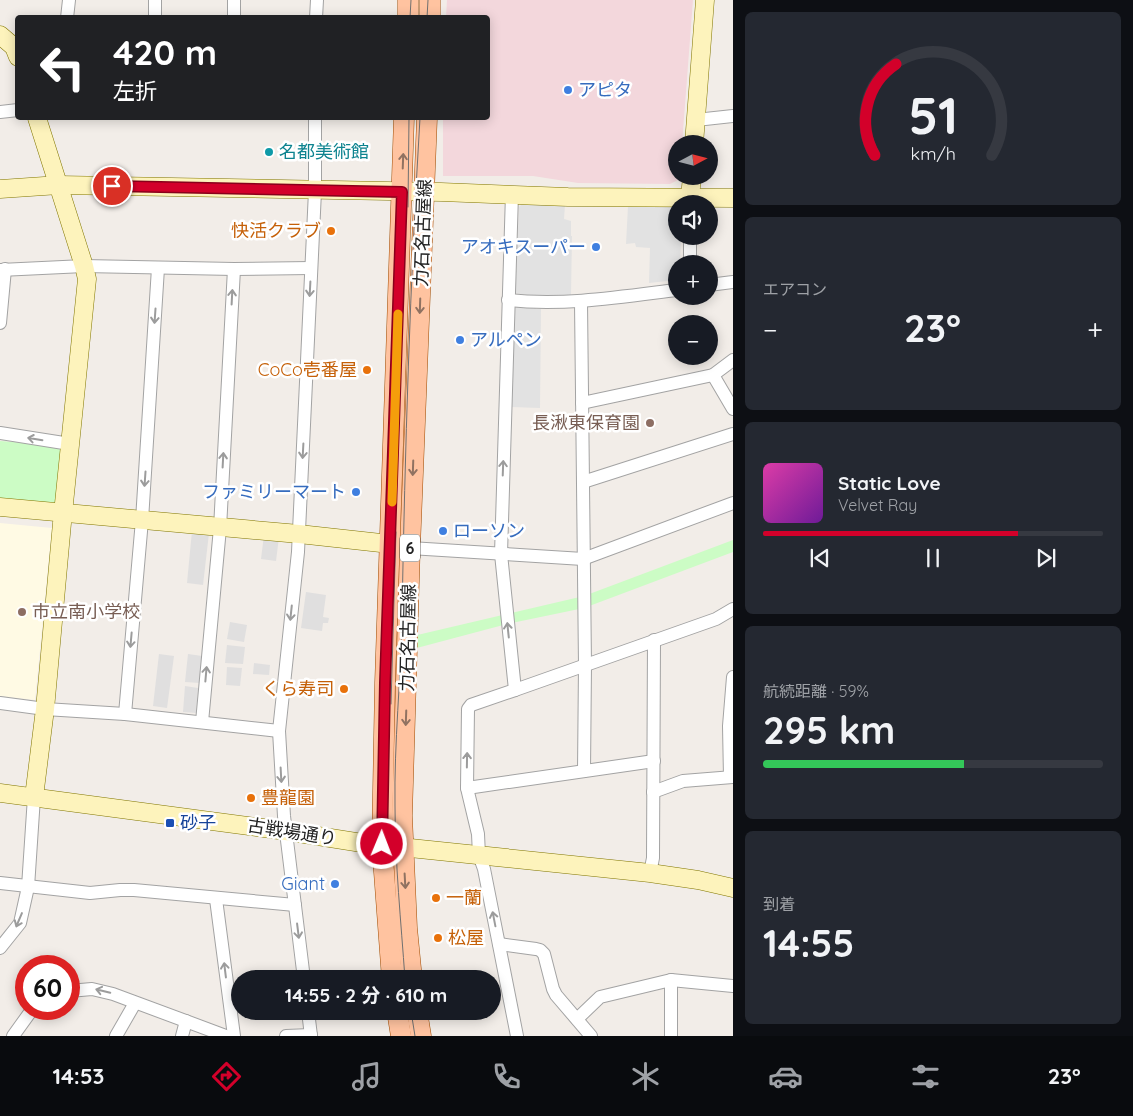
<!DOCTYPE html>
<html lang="ja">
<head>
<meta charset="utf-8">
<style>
	body { margin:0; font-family:Quicksand,"Noto Sans JP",sans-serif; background:#242831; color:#f1f3f6; height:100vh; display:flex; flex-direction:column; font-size:19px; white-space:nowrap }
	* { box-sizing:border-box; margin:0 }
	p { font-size:16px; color:#9ea1a6 }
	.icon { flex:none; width:28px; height:28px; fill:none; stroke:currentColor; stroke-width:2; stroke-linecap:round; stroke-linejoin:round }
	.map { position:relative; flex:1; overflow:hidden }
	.sheet { display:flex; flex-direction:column; gap:12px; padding:12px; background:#0d0f14; width:400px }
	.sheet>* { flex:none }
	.banner { position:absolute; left:15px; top:15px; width:475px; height:105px; border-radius:5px; box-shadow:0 2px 12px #0003; background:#202124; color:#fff; overflow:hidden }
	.needle { width:32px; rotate:83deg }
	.tools { position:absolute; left:668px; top:135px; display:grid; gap:10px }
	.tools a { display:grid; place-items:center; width:50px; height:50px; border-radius:50%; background:#171b24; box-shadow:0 2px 12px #0003; font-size:25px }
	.speed { position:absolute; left:15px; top:955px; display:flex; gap:10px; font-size:25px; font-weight:700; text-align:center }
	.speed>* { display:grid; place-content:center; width:65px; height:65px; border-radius:50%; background:#171b24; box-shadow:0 2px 12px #0003; line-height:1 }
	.speed .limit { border:8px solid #d22; background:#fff; color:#111 }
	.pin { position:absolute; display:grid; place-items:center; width:42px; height:42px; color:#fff; margin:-21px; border:2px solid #fff; border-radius:50%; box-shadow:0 1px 5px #0007 }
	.me { position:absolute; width:55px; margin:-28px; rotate:1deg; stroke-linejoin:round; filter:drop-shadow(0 0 4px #0008) }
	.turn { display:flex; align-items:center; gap:18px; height:105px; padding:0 15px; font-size:22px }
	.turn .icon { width:65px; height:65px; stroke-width:2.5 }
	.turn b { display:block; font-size:35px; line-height:42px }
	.big { font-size:38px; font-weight:700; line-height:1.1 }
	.sheet .widget { flex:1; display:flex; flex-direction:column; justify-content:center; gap:8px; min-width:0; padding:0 18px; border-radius:8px; background:#242831 }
	.sheet .dial { align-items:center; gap:0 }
	.dial svg { height:130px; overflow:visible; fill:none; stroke:#363941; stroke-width:7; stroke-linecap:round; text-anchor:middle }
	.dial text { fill:#f1f3f6; stroke:none }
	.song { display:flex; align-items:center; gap:15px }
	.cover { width:60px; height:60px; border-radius:8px; background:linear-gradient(135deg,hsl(320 70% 55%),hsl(280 70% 35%)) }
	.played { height:5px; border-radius:2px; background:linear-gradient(90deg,#d3002a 75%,#363941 75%) }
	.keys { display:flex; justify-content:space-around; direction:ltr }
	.heat { display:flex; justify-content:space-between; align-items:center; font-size:28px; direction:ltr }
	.charge { height:8px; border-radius:4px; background:linear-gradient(90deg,#34c759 59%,#363941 0) }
	.trip { position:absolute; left:231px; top:970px; width:270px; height:50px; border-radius:25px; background:#171b24; box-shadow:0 2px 12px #0003; font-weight:700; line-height:50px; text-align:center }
	.tab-bar { display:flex; height:80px; justify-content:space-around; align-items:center; background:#090b0e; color:#9ea1a6 }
	.tab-bar .icon { width:35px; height:35px }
	.tab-bar .current { color:#d3002a }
	.tab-bar b { font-size:22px; color:#f1f3f6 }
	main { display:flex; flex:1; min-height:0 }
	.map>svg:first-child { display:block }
	.residential { fill:#e0dfdf }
	.commercial { fill:#f3d7dc }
	.education { fill:#fffae4 }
	.park { fill:#ccfcc5 }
	.parking { fill:#e2e2e2 }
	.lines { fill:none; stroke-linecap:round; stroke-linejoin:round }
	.street-casing { stroke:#a3a3a3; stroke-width:14 }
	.secondary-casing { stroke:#817600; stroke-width:19 }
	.primary-casing { stroke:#9f4b00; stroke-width:21 }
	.street { stroke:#fff; stroke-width:12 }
	.secondary { stroke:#fdf3bc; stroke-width:18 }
	.primary { stroke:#ffc3a0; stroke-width:20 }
	.tram { stroke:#707070; stroke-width:1 }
	.oneway { stroke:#907261 }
	.oneway2 { stroke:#9c9c9c }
	.route-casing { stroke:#89001b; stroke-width:12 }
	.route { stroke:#d3002a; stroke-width:9 }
	.slow { stroke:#f59e0b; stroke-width:9 }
	.shop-dot { fill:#3f7fe0; stroke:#fff; stroke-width:2 }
	.culture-dot { fill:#0f9aa8; stroke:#fff; stroke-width:2 }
	.food-dot { fill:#e8710a; stroke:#fff; stroke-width:2 }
	.education-dot { fill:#8d6e63; stroke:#fff; stroke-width:2 }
	.transit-dot { fill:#1a4fb4; stroke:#fff; stroke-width:2 }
	.labels { text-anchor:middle; stroke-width:5; stroke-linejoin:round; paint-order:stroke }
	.shield { fill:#fff; stroke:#646464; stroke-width:1 }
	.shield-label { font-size:16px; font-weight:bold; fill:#222 }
	.shop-label { font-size:18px; fill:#366cbe; stroke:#fff; text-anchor:start }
	.culture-label { font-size:18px; fill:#0d838f; stroke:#fff; text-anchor:start }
	.food-label { font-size:18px; fill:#c56008; stroke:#fff; text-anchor:end }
	.street-label { font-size:18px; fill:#222; stroke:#fff }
	.education-label { font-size:18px; fill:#785e54; stroke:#fff; text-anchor:end }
	.transit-label { font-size:18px; fill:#164399; stroke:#fff; text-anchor:start }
</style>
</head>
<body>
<main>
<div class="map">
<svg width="733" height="1036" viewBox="0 0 733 1036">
	<rect width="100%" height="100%" fill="#f2ede8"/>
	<g class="residential">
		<path d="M192,531L209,533L203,585L187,583Z"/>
		<path d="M264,535L279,537L276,561L261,559Z"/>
		<path d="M306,592L326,595L323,617L329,618L328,623H323L322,631L301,628Z"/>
		<path d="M230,622L247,625L244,642L227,639Z"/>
		<path d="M227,645L245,647L243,664L225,663Z"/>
		<path d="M159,654L174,656L167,708L153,706Z"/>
		<path d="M188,654L202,656L200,683L185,682Z"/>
		<path d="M254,663L270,665L269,675L253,674Z"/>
		<path d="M227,667L242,668L240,686L226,685Z"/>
		<path d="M185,686L198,688L196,713L183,712Z"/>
	</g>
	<path class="commercial" d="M447,0H693L682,144H676V176H680V179L670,184L578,183L533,176H443V118H488V18L446,17Z"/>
	<path class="education" d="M0,523L52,528L35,700L0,696Z"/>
	<g class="park">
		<path d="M0,441L63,446L56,507L0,503Z"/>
		<path d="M733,540V552L584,608L507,624L413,649V636L584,596Z"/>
	</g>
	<g class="parking">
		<path d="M522,204L565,205L564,219L571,221V236H572L571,295L533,296L515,293L519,207Z"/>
		<path d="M628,206L676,207V236H681L680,264H676V280L649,283L650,248L636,247L635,243L626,244Z"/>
		<path d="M518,306L536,307V309H541L540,408L511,407L514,309Z"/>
	</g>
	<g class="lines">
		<g class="street-casing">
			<g id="street">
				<path d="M67,18L69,0"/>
				<path d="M155,18V0"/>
				<path d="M234,18V0"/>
				<path d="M316,18L317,0"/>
				<path d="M0,112L18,110"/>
				<path d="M696,120L733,116"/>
				<path d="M512,194L501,554L515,690L471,705L468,709L467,788L478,834L479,855L484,869L517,1036"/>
				<path d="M690,264V236"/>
				<path d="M0,270L84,266L234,269L311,268"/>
				<path d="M709,285L733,282"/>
				<path d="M508,300C564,306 620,297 676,290"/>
				<path d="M581,302L585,665L584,771"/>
				<path d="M0,323L5,269"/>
				<path d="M713,375L733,409"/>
				<path d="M582,403L713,375L733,360"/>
				<path d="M0,433L70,444"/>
				<path d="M583,482L733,434"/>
				<path d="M410,548L583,559L733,503"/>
				<path d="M515,690L716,619L733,609"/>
				<path d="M0,703L45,709L125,714L279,731"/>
				<path d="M125,714L142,520L158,268"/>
				<path d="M202,722L220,528L234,269"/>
				<path d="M730,777L729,726L733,677"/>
				<path d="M467,788L654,761"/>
				<path d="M653,792L683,781L733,777"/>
				<path d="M650,873L653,858L654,640"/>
				<path d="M0,883L90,893L120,890H134L295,905"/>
				<path d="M216,899L234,1036"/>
				<path d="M499,944L536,949L540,950L544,954L553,989L556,995L591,1036"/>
				<path d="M0,948L20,923L28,887L34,797"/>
				<path d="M304,979L284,816L279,731L298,552L315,191V118"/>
				<path d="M69,991L92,989L113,994L226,1036"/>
				<path d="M308,1011L311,1036"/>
				<path d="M577,1019L600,997L671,980L733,986"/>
				<path d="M13,1036L31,1011L34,1009"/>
				<path d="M116,1036L135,1003"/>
				<path d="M182,1036L186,1021"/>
				<path d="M286,1036L311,1035"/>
				<path d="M671,1036V980"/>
			</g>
		</g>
		<g class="secondary-casing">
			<g id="secondary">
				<path d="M0,35L14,47L18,57"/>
				<path d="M694,144L705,0"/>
				<path d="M0,189L59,185L441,192L568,197L733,198"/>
				<path d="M690,198L692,176"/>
				<path d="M0,507L299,534L390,544"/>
				<path d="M0,793L286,831L362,843L650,873L698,880L733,888"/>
				<path d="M34,797L45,709L62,523L87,279L84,266L37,118"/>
			</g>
		</g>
		<g class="primary-casing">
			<g id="primary">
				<path d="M408,18V0"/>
				<path d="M430,18V0"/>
				<path d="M392,979L382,845L385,683L404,118"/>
				<path d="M412,979L407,928L402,816L410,548L427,118"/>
				<path d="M397,1011L401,1036"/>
				<path d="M417,1011L421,1036"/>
			</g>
		</g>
		<use href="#street" class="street"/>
		<use href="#secondary" class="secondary"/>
		<use href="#primary" class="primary"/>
		<g class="tram">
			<path d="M410,18L411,0"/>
			<path d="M427,18L428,0"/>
			<path d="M408,207L409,118"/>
			<path d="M391,704L396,532"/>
			<path d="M405,979C401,921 395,864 395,806C394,742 401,679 402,615C405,449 410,283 420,118"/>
			<path d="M411,1011L415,1036"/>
		</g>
	</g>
	<defs><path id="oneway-shaft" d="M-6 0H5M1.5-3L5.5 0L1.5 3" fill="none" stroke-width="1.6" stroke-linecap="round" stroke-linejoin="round" transform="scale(1.25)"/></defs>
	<g class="oneway">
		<use href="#oneway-shaft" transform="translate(403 161) rotate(-88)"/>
		<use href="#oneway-shaft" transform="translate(420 306) rotate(92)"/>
		<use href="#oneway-shaft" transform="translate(413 468) rotate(92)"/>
		<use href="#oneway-shaft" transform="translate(406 718) rotate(92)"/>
		<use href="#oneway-shaft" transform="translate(405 881) rotate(87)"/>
	</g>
	<g class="oneway2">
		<use href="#oneway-shaft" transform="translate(310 289) rotate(93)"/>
		<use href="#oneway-shaft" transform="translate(232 297) rotate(-87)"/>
		<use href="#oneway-shaft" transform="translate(155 316) rotate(94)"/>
		<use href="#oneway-shaft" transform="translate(35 439) rotate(-171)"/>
		<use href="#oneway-shaft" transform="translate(303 451) rotate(93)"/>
		<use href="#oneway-shaft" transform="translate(223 460) rotate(-87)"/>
		<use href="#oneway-shaft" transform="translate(503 468) rotate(-88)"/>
		<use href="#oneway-shaft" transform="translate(145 479) rotate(94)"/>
		<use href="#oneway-shaft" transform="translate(291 613) rotate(96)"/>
		<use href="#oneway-shaft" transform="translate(508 630) rotate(-96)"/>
		<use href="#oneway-shaft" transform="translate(131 640) rotate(95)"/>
		<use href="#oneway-shaft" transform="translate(206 674) rotate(-85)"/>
		<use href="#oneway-shaft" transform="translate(467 760) rotate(-89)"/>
		<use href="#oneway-shaft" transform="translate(281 775) rotate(87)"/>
		<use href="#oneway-shaft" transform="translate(494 919) rotate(-101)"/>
		<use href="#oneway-shaft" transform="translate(19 920) rotate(113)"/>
		<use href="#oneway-shaft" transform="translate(298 931) rotate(83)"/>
		<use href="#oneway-shaft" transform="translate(225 970) rotate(-97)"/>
		<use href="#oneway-shaft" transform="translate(103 991) rotate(-166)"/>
	</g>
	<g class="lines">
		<g class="route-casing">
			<path id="route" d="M112,186L402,192L385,683L382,844"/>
		</g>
		<use href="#route" class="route"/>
		<path class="slow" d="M392,502L398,314"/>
	</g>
	<g class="shop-dot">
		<circle cx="568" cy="90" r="5"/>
		<circle cx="596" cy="247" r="5"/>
		<circle cx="460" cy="340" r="5"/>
		<circle cx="356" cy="492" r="5"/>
		<circle cx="443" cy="531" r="5"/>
		<circle cx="335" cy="884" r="5"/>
	</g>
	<circle class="culture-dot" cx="269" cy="152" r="5"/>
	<g class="food-dot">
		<circle cx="331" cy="231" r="5"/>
		<circle cx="367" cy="370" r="5"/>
		<circle cx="344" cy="689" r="5"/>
		<circle cx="251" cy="798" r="5"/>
		<circle cx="436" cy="898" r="5"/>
		<circle cx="438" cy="938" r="5"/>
	</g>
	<g class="education-dot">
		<circle cx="650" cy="423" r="5"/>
		<circle cx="22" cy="612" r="5"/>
	</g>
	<rect class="transit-dot" x="165" y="818" width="10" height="10" rx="2.5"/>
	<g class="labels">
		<rect class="shield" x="400" y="534.5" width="20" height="27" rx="4"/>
		<g class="shield-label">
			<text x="410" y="554">6</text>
		</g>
		<g class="shop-label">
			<text x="578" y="96">アピタ</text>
			<text x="586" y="253" text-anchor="end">アオキスーパー</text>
			<text x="470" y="346">アルペン</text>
			<text x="346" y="498" text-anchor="end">ファミリーマート</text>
			<text x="453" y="537">ローソン</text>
			<text x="325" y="890" text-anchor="end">Giant</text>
		</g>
		<g class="culture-label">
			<text x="279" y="158">名都美術館</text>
		</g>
		<g class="food-label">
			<text x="321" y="237">快活クラブ</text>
			<text x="357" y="376">CoCo壱番屋</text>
			<text x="334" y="695">くら寿司</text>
			<text x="261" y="804" text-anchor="start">豊龍園</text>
			<text x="446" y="904" text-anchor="start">一蘭</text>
			<text x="448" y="944" text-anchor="start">松屋</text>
		</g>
		<g class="street-label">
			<text transform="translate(423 233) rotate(-88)" y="6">力石名古屋線</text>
			<text transform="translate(408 638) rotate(-89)" y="6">力石名古屋線</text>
			<text transform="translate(292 832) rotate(9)" y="6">古戦場通り</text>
		</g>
		<g class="education-label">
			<text x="640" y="429">長湫東保育園</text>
			<text x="32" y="618" text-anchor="start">市立南小学校</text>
		</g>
		<g class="transit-label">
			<text x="180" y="829">砂子</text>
		</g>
	</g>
</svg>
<div class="tools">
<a><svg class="needle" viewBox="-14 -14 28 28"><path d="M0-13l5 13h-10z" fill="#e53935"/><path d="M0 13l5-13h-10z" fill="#9ea1a6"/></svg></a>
<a><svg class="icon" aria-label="sound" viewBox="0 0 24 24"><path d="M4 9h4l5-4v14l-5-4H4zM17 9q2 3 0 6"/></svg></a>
<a>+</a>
<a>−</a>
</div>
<div class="speed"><div class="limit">60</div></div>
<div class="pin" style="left:112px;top:186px;background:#d93025"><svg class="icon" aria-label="arrive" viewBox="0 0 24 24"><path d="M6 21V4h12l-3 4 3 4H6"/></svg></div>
<svg class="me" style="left:382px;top:844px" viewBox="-20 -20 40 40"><circle r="17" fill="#d3002a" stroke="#fff" stroke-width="3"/><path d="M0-11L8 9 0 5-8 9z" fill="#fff"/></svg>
<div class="trip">14:55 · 2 分 · 610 m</div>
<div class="banner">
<div class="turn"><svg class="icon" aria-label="left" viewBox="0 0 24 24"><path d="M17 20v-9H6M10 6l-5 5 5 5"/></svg><div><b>420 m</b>左折</div></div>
</div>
</div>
<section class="sheet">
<div class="widget dial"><svg viewBox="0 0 100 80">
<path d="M14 69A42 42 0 1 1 86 69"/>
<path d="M14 69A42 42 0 0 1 27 13" stroke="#d3002a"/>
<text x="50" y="56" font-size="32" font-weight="700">51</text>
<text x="50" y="72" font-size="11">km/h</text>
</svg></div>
<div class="widget"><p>エアコン</p>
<div class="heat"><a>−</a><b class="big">23°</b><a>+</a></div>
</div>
<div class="widget">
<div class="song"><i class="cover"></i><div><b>Static Love</b><p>Velvet Ray</p></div></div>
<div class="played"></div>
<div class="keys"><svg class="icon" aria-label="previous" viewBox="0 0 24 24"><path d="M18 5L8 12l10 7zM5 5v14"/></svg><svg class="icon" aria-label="pause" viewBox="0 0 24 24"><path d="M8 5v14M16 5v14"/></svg><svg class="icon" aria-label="next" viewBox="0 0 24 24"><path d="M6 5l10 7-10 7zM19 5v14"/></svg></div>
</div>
<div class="widget"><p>航続距離 · 59%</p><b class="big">295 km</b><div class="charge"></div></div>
<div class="widget"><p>到着</p><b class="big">14:55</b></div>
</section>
</main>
<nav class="tab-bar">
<b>14:53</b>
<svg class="icon current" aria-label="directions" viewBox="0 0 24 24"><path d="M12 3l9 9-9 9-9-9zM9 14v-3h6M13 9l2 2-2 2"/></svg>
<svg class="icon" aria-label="music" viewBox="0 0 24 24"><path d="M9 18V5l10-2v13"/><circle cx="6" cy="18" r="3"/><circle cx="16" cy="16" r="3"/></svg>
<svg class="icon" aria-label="phone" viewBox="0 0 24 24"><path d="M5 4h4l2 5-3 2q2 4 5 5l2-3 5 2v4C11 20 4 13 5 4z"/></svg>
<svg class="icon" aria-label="climate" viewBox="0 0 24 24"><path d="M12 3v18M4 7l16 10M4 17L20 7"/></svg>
<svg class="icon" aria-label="car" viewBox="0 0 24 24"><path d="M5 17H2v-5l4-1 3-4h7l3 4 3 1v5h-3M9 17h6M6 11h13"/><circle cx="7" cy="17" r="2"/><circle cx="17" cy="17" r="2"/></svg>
<svg class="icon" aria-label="filters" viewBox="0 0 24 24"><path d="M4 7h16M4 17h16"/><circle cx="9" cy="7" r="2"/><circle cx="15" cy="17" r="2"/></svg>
<b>23°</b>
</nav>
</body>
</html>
